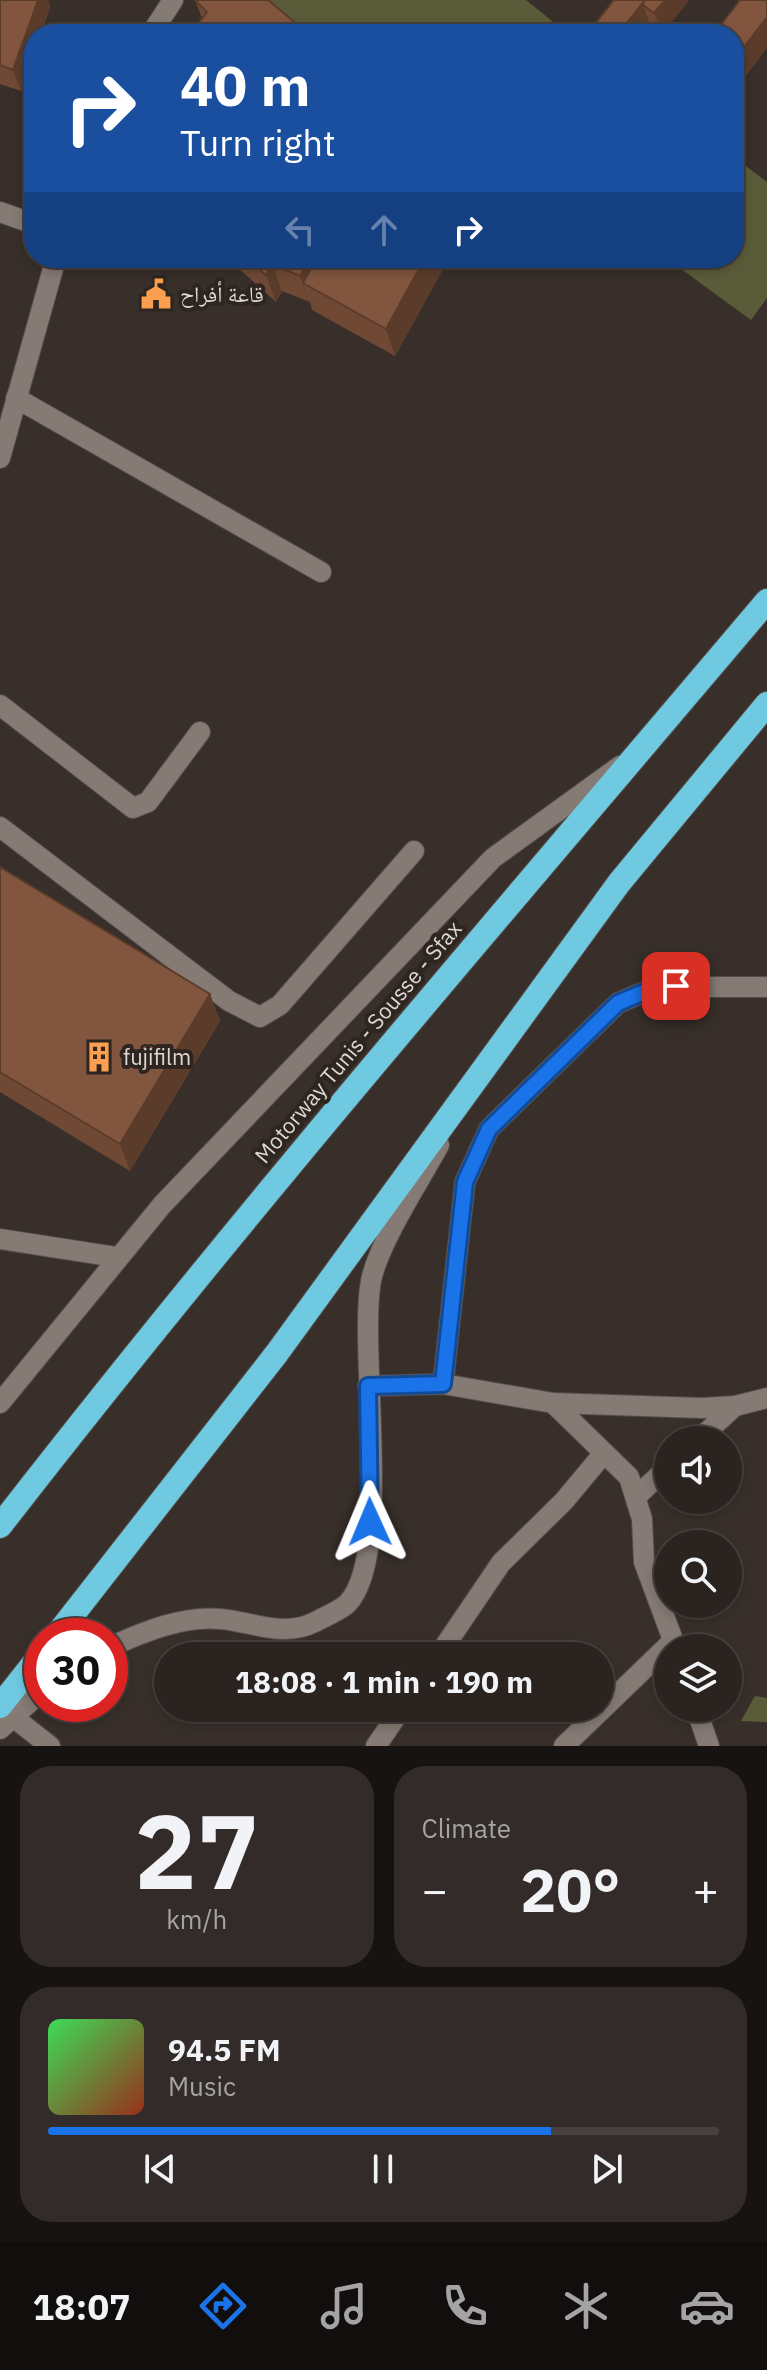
<!DOCTYPE html>
<html lang="en">
<head>
<meta charset="utf-8">
<style>
	body { margin:0; font-family:"IBM Plex Sans","Noto Naskh Arabic",sans-serif; background:#322b29; color:#f1f3f6; height:100vh; display:flex; flex-direction:column; font-size:30px; white-space:nowrap }
	* { box-sizing:border-box; margin:0 }
	p { font-size:26px; color:#a5a4a5 }
	.icon { flex:none; width:44px; height:44px; fill:none; stroke:currentColor; stroke-width:2; stroke-linecap:round; stroke-linejoin:round }
	.map { position:relative; height:1746px; overflow:hidden }
	.drawer { display:flex; flex-direction:column; gap:20px; padding:20px; background:#171312; flex:1 }
	.drawer>* { flex:none }
	.top-card { position:absolute; left:24px; top:24px; width:720px; height:244px; border-radius:32px; box-shadow:0 4px 12px #0003,0 0 0 2px #46403e; background:#1a4fa0; color:#fff; overflow:hidden }
	.controls { position:absolute; left:654px; top:1426px; display:grid; gap:16px }
	.controls a { display:grid; place-items:center; width:88px; height:88px; border-radius:50%; background:#2a2320; box-shadow:0 4px 12px #0003,0 0 0 2px #46403e; font-size:40px }
	.speed { position:absolute; left:24px; top:1618px; display:flex; gap:16px; font-size:40px; font-weight:700; text-align:center }
	.speed>* { display:grid; place-content:center; width:104px; height:104px; border-radius:50%; background:#2a2320; box-shadow:0 4px 12px #0003,0 0 0 2px #46403e; line-height:1 }
	.speed .limit { border:12px solid #d22; background:#fff; color:#111 }
	.pin { position:absolute; display:grid; place-items:center; width:68px; height:68px; color:#fff; margin:-34px; border-radius:16px; box-shadow:0 4px 12px #0006 }
	.me { position:absolute; width:88px; margin:-44px; rotate:359deg; stroke-linejoin:round; filter:drop-shadow(0 0 6px #0008) }
	.turn { display:flex; align-items:center; gap:28px; height:168px; padding:0 24px; font-size:36px }
	.turn .icon { width:104px; height:104px; stroke-width:2.5 }
	.turn b { display:block; font-size:56px; line-height:68px }
	.lanes { display:flex; align-items:center; height:76px; padding:0 24px; background:#0003; justify-content:center; gap:40px; direction:ltr }
	.lanes .off { opacity:.35 }
	.big { font-size:60px; font-weight:700; line-height:1.1 }
	.drawer .widget { flex:1; display:flex; flex-direction:column; justify-content:center; gap:12px; min-width:0; padding:0 28px; border-radius:32px; background:#322b29 }
	.drawer .dial { align-items:center; gap:0 }
	.dial b { font-size:104px; line-height:1 }
	.song { display:flex; align-items:center; gap:24px }
	.cover { width:96px; height:96px; border-radius:12px; background:linear-gradient(135deg,hsl(130 70% 55%),hsl(10 70% 35%)) }
	.played { height:8px; border-radius:4px; background:linear-gradient(90deg,#1a73e8 75%,#46403e 75%) }
	.keys { display:flex; justify-content:space-around; direction:ltr }
	.heat { display:flex; justify-content:space-between; align-items:center; font-size:44px; direction:ltr }
	.drawer .tiles { flex:1; display:grid; gap:20px; grid-template-columns:1fr 1fr }
	.widget:last-child { grid-column:span 2 }
	.trip { position:absolute; left:154px; top:1642px; width:460px; height:80px; border-radius:40px; background:#2a2320; box-shadow:0 4px 12px #0003,0 0 0 2px #46403e; font-weight:700; line-height:80px; text-align:center }
	.tab-bar { display:flex; height:128px; justify-content:space-around; align-items:center; background:#110e0d; color:#a5a4a5 }
	.tab-bar .icon { width:56px; height:56px }
	.tab-bar .active { color:#1a73e8 }
	.tab-bar b { font-size:36px; color:#f1f3f6 }
	.map>svg:first-child { display:block }
	.green { fill:#5a5c39 }
	.forest { fill:url(#forest-firs) }
	.lines { fill:none; stroke-linecap:round; stroke-linejoin:round }
	.minor-casing { stroke:#544d48; stroke-width:22 }
	.highway-casing { stroke:#544d48; stroke-width:26 }
	.minor { stroke:#857a74; stroke-width:20 }
	.highway { stroke:#6fc9e0; stroke-width:24 }
	.wall { fill:#704935 }
	.shaded-wall { fill:#5b3c2b }
	.building { fill:#82553e; stroke:#5b3c2b; stroke-width:2 }
	.route-casing { stroke:#114b97; stroke-width:20 }
	.route { stroke:#1a73e8; stroke-width:14 }
	.labels { text-anchor:middle; stroke-width:8; stroke-linejoin:round; paint-order:stroke }
	.poi-label { font-size:22px; fill:#ded7d4; stroke:#2e2520; text-anchor:start }
	.street-label { font-size:22px; fill:#ded7d4; stroke:#2e2520 }
</style>
</head>
<body>
<div class="map">
<svg width="767" height="1746" viewBox="0 0 767 1746">
	<defs>
		<pattern id="forest-firs" width="22" height="20" patternUnits="userSpaceOnUse" patternTransform="scale(2)"><rect width="22" height="20" fill="#5a5c39"/><path d="M5 1l3.5 6h-7zM16 11l3.5 6h-7z" fill="#717355"/></pattern>
	</defs>
	<rect width="100%" height="100%" fill="#382f2a"/>
	<g class="green">
		<path d="M262,0H526L552,21L541,34H302Z"/>
		<path d="M734,157L767,182V298L751,320L666,258H734Z"/>
	</g>
	<path class="forest" d="M755,1696L767,1698V1722L741,1721Z"/>
	<g class="lines">
		<g class="minor-casing">
			<g id="minor">
				<path d="M151,34L173,0"/>
				<path d="M0,212L34,224"/>
				<path d="M16,398L321,572"/>
				<path d="M0,458L56,258"/>
				<path d="M0,705L133,808L148,802L200,732"/>
				<path d="M0,827L229,1001L260,1017L280,1005L414,851"/>
				<path d="M0,1239L116,1257"/>
				<path d="M443,1384L465,1182L489,1129L618,1003L656,987H767"/>
				<path d="M368,1386L443,1384L553,1403L702,1408L735,1406L767,1398"/>
				<path d="M0,1403L162,1205L493,858L620,766"/>
				<path d="M553,1403L629,1477L642,1519L644,1562L676,1648"/>
				<path d="M698,1440L735,1406"/>
				<path d="M638,1495L668,1467"/>
				<path d="M110,1647C143,1632 184,1615 221,1619C253,1622 283,1638 315,1622C324,1617 339,1611 347,1604C394,1557 358,1352 371,1281C378,1244 420,1180 439,1145"/>
				<path d="M438,1656L501,1563L564,1501L604,1453"/>
				<path d="M696,1708L709,1746"/>
				<path d="M13,1717L50,1746"/>
				<path d="M0,1729L42,1691"/>
				<path d="M376,1746L402,1708"/>
				<path d="M564,1746L673,1641"/>
			</g>
		</g>
		<g class="highway-casing">
			<g id="highway">
				<path d="M0,1526C246,1209 508,907 767,601"/>
				<path d="M56,1636L277,1353L619,883L767,704"/>
				<path d="M0,1706L42,1653"/>
			</g>
		</g>
		<use href="#minor" class="minor"/>
		<use href="#highway" class="highway"/>
	</g>
	<g class="wall">
		<path d="M0,0H48L50,7L41,34H34L21,91L0,84Z"/>
		<path d="M195,0H268L202,18Z"/>
		<path d="M614,0H689L662,34Z"/>
		<path d="M227,258H449L395,356L312,310L310,302L282,291L276,302Z"/>
		<path d="M0,867L210,994L220,1021L130,1171L0,1092Z"/>
	</g>
	<g class="shaded-wall">
		<path d="M38,0H48L50,7L41,34H34V54L21,91L13,70Z"/>
		<path d="M665,0H689L662,34L654,13Z"/>
		<path d="M644,1L643,5L650,25L642,34H618Z"/>
		<path d="M767,17V48L734,92V60Z"/>
		<path d="M311,258H337L303,283L309,303L300,276Z"/>
		<path d="M425,258H449L395,356L386,329Z"/>
		<path d="M272,264L282,291L276,302L266,275Z"/>
		<path d="M210,994L220,1021L130,1171L120,1144Z"/>
	</g>
	<g class="building">
		<path d="M0,0H38L13,70L0,65Z"/>
		<path d="M195,0H268L309,34H190L207,12Z"/>
		<path d="M614,0H665L654,13L643,5L644,1L618,34H587Z"/>
		<path d="M740,0H767V17L734,60V34H714Z"/>
		<path d="M247,258H311L300,276L272,264L266,275Z"/>
		<path d="M317,258H425L386,329L303,283Z"/>
		<path d="M0,867L210,994L120,1144L0,1072Z"/>
	</g>
	<g class="lines">
		<g class="route-casing">
			<path id="route" d="M370,1522L368,1386L443,1384L465,1182L489,1129L618,1003L656,987L676,986"/>
		</g>
		<use href="#route" class="route"/>
	</g>
	<defs>
		<g id="civic-bare" transform="scale(2.4)"><path d="M-.6-6.5H3V-4.5H.6V-3L4-1V1h2V6H-6V1h2V-1L-.6-3ZM-1.2 2.5V6h2.4V2.5Z" fill="#fa9f4f" stroke="#2e2520" stroke-width="2.5" paint-order="stroke"/></g>
		<g id="building-bare" transform="scale(2.4)"><path d="M-4-6H4V6H1V3H-1V6H-4ZM-2.5-4.3h1.7v1.8h-1.7ZM.8-4.3h1.7v1.8H.8ZM-2.5-1h1.7V.8h-1.7ZM.8-1h1.7V.8H.8Z" fill="#fa9f4f" stroke="#2e2520" stroke-width="2.5" paint-order="stroke"/></g>
	</defs>
	<g fill-rule="evenodd">
		<use href="#civic-bare" x="156" y="294"/>
		<use href="#building-bare" x="99" y="1057"/>
	</g>
	<g class="labels">
		<g class="poi-label">
			<text x="180" y="302">قاعة أفراح</text>
			<text x="123" y="1065">fujifilm</text>
		</g>
		<g class="street-label">
			<text transform="translate(358 1042) rotate(-50)" y="8">Motorway Tunis - Sousse - Sfax</text>
		</g>
	</g>
</svg>
<div class="controls">
<a><svg class="icon" aria-label="sound" viewBox="0 0 24 24"><path d="M4 9h4l5-4v14l-5-4H4zM17 9q2 3 0 6"/></svg></a>
<a><svg class="icon" aria-label="search" viewBox="0 0 24 24"><circle cx="10" cy="10" r="6"/><path d="M15 15l6 6"/></svg></a>
<a><svg class="icon" aria-label="layers" viewBox="0 0 24 24"><path d="M12 4l9 5-9 5-9-5zM3 14l9 5 9-5"/></svg></a>
</div>
<div class="speed"><div class="limit">30</div></div>
<div class="pin" style="left:676px;top:986px;background:#d93025"><svg class="icon" aria-label="arrive" viewBox="0 0 24 24"><path d="M6 21V4h12l-3 4 3 4H6"/></svg></div>
<svg class="me" style="left:370px;top:1522px" viewBox="-20 -20 40 40"><path d="M0-17L14 15 0 8-14 15z" fill="#1a73e8" stroke="#fff" stroke-width="4"/></svg>
<div class="trip">18:08 · 1 min · 190 m</div>
<div class="top-card">
<div class="turn"><svg class="icon" aria-label="right" viewBox="0 0 24 24"><path d="M7 20v-9h11M14 6l5 5-5 5"/></svg><div><b>40 m</b>Turn right</div></div>
<div class="lanes"><svg class="icon off" aria-label="left" viewBox="0 0 24 24"><path d="M17 20v-9H6M10 6l-5 5 5 5"/></svg><svg class="icon off" aria-label="ahead" viewBox="0 0 24 24"><path d="M12 20V5M6 11l6-6 6 6"/></svg><svg class="icon" aria-label="right" viewBox="0 0 24 24"><path d="M7 20v-9h11M14 6l5 5-5 5"/></svg></div>
</div>
</div>
<section class="drawer">
<div class="tiles">
<div class="widget dial"><b>27</b><p>km/h</p></div>
<div class="widget"><p>Climate</p>
<div class="heat"><a>−</a><b class="big">20°</b><a>+</a></div>
</div>
<div class="widget">
<div class="song"><i class="cover"></i><div><b>94.5 FM</b><p>Music</p></div></div>
<div class="played"></div>
<div class="keys"><svg class="icon" aria-label="previous" viewBox="0 0 24 24"><path d="M18 5L8 12l10 7zM5 5v14"/></svg><svg class="icon" aria-label="pause" viewBox="0 0 24 24"><path d="M8 5v14M16 5v14"/></svg><svg class="icon" aria-label="next" viewBox="0 0 24 24"><path d="M6 5l10 7-10 7zM19 5v14"/></svg></div>
</div>
</div>
</section>
<nav class="tab-bar">
<b>18:07</b>
<svg class="icon active" aria-label="directions" viewBox="0 0 24 24"><path d="M12 3l9 9-9 9-9-9zM9 14v-3h6M13 9l2 2-2 2"/></svg>
<svg class="icon" aria-label="music" viewBox="0 0 24 24"><path d="M9 18V5l10-2v13"/><circle cx="6" cy="18" r="3"/><circle cx="16" cy="16" r="3"/></svg>
<svg class="icon" aria-label="phone" viewBox="0 0 24 24"><path d="M5 4h4l2 5-3 2q2 4 5 5l2-3 5 2v4C11 20 4 13 5 4z"/></svg>
<svg class="icon" aria-label="climate" viewBox="0 0 24 24"><path d="M12 3v18M4 7l16 10M4 17L20 7"/></svg>
<svg class="icon" aria-label="car" viewBox="0 0 24 24"><path d="M5 17H2v-5l4-1 3-4h7l3 4 3 1v5h-3M9 17h6M6 11h13"/><circle cx="7" cy="17" r="2"/><circle cx="17" cy="17" r="2"/></svg>
</nav>
</body>
</html>
